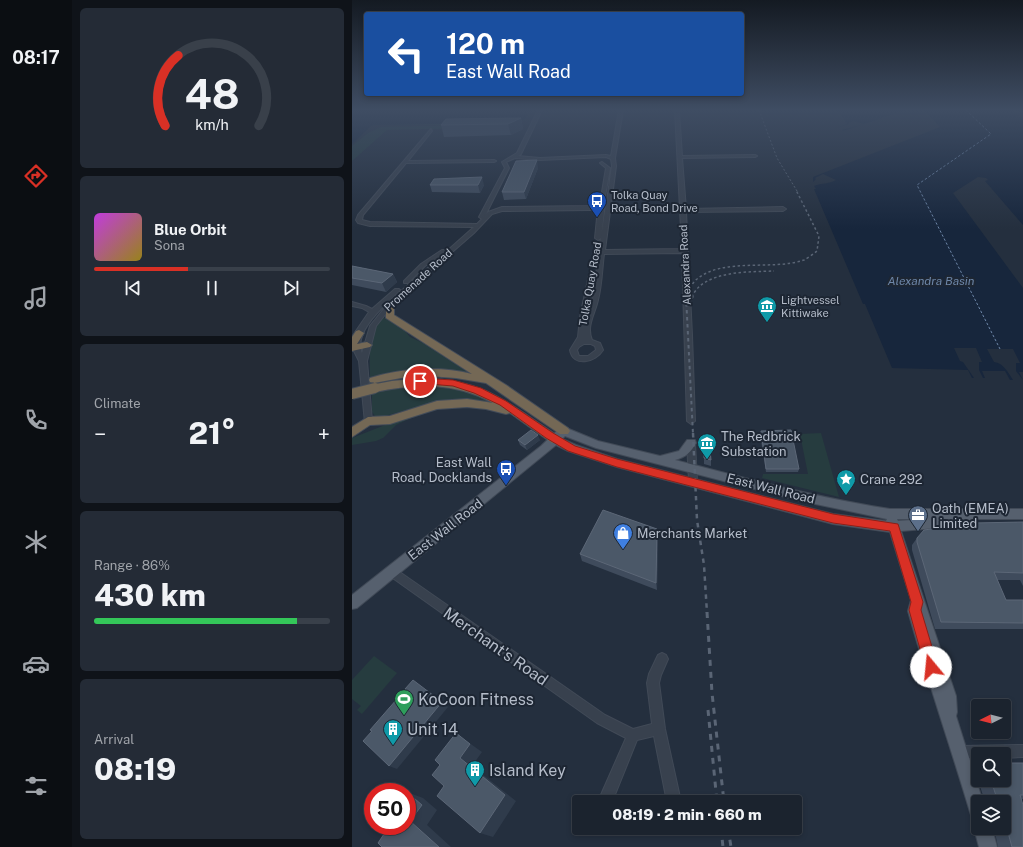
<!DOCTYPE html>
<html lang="en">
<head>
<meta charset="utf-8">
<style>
	body { margin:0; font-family:"Public Sans",sans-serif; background:#242b36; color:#f1f3f6; height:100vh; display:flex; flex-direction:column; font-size:15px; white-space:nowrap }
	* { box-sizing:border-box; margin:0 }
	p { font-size:13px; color:#a0a4aa }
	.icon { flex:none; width:22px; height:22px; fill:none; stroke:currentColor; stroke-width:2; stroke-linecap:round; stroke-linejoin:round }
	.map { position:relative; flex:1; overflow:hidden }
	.panel { display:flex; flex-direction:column; gap:8px; padding:8px; background:#0f1319; width:280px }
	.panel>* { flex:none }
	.hud { position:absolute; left:12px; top:12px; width:380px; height:84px; border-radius:4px; box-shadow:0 2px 6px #0003,0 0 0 1px #39404a; background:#1a4fa0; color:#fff; overflow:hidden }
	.needle { width:26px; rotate:264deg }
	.tools { position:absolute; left:619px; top:699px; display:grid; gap:8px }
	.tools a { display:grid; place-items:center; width:40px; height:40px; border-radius:4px; background:#1b232e; box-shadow:0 2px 6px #0003,0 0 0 1px #39404a; font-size:20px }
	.speed { position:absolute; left:12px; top:783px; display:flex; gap:8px; font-size:20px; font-weight:700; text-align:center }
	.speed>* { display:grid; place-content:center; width:52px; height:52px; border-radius:50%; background:#1b232e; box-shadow:0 2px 6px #0003,0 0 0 1px #39404a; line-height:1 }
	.speed .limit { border:6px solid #d22; background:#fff; color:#111 }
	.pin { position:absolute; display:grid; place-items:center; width:34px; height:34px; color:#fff; margin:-17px; border:2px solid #fff; border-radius:50%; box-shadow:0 1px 4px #0007 }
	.me { position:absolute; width:44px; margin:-22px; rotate:343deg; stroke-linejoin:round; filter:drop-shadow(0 0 3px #0008) }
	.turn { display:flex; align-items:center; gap:14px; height:84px; padding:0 16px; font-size:18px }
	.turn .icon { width:52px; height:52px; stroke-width:2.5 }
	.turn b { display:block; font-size:28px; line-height:34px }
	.big { font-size:30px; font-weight:800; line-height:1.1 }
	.panel .tile { flex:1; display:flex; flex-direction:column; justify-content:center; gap:6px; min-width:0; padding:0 14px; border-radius:6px; background:#242b36 }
	.panel .dial { align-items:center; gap:0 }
	.dial svg { height:104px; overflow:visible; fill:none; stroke:#39404a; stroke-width:7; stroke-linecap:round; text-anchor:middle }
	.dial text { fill:#f1f3f6; stroke:none }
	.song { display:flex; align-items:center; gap:12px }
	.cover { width:48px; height:48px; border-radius:6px; background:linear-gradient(135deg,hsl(290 70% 55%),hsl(50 70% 35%)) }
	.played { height:4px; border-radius:2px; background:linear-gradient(90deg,#d93025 40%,#39404a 40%) }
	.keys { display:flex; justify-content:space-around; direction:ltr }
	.heat { display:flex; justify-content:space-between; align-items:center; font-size:22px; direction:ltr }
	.charge { height:6px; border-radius:3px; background:linear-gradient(90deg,#34c759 86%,#39404a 0) }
	.trip { position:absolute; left:220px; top:795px; width:230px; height:40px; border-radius:4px; background:#1b232e; box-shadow:0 2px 6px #0003,0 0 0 1px #39404a; font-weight:800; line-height:40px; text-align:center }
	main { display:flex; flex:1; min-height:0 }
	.tabs { display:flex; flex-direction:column; width:72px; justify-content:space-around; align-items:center; background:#0b0e12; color:#a0a4aa }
	.tabs .icon { width:28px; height:28px }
	.tabs .selected { color:#d93025 }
	.tabs b { font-size:18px; color:#f1f3f6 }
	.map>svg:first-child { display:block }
	.green { fill:#263c3f }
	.water { fill:#17263c }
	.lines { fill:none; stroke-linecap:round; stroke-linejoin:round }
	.ferry { stroke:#6d86a8; stroke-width:1; stroke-dasharray:2.5 2; stroke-linecap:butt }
	.minor-casing { stroke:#414a57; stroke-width:2 }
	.major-casing { stroke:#414a57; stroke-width:2 }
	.highway-casing { stroke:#434c59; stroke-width:2 }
	.minor { fill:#38414e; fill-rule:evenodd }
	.major { fill:#56606e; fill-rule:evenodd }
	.highway { fill:#746855; fill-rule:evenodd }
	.rail-far4 { stroke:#5a6575; stroke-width:1; stroke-dasharray:2 2; stroke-linecap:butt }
	.rail-far3 { stroke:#5a6575; stroke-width:1.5; stroke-dasharray:2.5 2.5; stroke-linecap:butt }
	.rail-far2 { stroke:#5a6575; stroke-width:2; stroke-dasharray:3.5 3.5; stroke-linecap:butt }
	.rail-far1 { stroke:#5a6575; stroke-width:2.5; stroke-dasharray:4.5 4.5; stroke-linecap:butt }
	.rail { stroke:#5a6575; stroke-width:3; stroke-dasharray:6 6; stroke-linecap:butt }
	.highway-bridge-casing { stroke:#434c59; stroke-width:12; stroke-linecap:butt }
	.highway-bridge { stroke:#746855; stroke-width:10 }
	.wall { fill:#3f4b5c }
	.shaded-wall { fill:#2f3b4b }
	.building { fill:#4b5868; stroke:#5c6777 }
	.route { fill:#d93025; stroke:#8d1f18 }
	.labels { text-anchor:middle; stroke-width:4; stroke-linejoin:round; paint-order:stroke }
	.far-poi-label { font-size:11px; fill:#b4bcc9; stroke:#1d2633; text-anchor:start }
	.far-street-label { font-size:11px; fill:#b4bcc9; stroke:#1d2633 }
	.far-water-label { font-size:12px; font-style:italic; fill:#6d86a8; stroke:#1d2633 }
	.poi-label { font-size:13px; fill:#b4bcc9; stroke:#1d2633; text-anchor:start }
	.street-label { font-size:13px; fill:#b4bcc9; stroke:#1d2633 }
	.near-street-label { font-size:16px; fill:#b4bcc9; stroke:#1d2633 }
	.near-poi-label { font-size:16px; fill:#b4bcc9; stroke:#1d2633; text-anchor:start }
</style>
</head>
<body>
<main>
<nav class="tabs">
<b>08:17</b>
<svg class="icon selected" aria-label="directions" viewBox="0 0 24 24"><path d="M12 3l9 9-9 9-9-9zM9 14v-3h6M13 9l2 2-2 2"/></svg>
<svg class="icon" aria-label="music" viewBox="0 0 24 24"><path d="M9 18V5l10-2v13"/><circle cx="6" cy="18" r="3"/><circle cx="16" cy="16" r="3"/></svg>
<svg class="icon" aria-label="phone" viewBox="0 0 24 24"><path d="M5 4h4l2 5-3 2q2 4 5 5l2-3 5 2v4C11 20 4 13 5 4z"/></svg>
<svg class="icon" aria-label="climate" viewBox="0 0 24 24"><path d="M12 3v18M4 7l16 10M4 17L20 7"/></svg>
<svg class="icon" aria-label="car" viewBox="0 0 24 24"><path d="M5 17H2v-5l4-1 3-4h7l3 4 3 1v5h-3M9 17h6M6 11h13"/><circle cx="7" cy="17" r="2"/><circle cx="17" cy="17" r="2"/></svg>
<svg class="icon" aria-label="filters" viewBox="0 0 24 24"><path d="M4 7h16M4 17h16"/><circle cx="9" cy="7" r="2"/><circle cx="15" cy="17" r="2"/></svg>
</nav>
<section class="panel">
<div class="tile dial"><svg viewBox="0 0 100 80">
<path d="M14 69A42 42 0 1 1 86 69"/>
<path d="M14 69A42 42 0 0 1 24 15" stroke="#d93025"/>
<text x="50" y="56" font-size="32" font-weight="700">48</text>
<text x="50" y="72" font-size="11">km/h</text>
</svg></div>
<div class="tile">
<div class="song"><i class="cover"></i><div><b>Blue Orbit</b><p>Sona</p></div></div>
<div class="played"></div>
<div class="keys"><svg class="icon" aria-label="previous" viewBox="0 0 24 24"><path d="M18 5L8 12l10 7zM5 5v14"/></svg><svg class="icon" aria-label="pause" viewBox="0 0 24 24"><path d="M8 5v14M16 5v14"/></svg><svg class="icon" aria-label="next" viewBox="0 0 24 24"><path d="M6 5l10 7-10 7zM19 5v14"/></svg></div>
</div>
<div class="tile"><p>Climate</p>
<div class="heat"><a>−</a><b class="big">21°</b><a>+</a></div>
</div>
<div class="tile"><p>Range · 86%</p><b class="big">430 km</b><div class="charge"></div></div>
<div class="tile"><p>Arrival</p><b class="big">08:19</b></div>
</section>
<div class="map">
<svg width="671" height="847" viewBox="0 0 671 847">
	<rect width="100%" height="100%" fill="#242f3e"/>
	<g class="green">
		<path d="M0,110H178L173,119L165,123L164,125L173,127L35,130L0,161V146L16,133L29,127L118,125H24L19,126L0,144Z"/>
		<path d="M31,317L53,331L58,337L71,343L117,373L49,371L18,377C18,358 15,330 31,317Z"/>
		<path d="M51,386H104L146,404C103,395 71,405 30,417L23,416L20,412V394L25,390Z"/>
		<path d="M61,414L59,418L44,425L31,438L24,441L0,445V438Z"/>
		<path d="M469,433L487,497L410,478L411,474H456L448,434Z"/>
		<path d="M22,656L45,673L10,714L5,710L9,706L0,699V680Z"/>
	</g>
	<g class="water">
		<path d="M0,110H178L173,119L165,123L24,125L19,126L0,144Z"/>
		<path d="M486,110H554L491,131L490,130L512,124L502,121L496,123L497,124L484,128L495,124Z"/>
		<path d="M572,110H661L671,120V225L633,181L636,180L634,178L626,177L601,193L671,288V372H667L671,380L664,371V363H668L661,349H635L642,362C651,363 656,372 661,380H658L653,371H630L633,378H631L627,370V362H630L624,348H602L608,361L611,362L622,378H620L616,370L540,368L513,304H511L462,189H464L462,186C470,183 477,184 484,180L471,174L463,178L464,179L461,182V177L588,127Z"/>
	</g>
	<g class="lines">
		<path class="ferry" d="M614,110L639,134L565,185L648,349"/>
		<g class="minor-casing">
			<g id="minor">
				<path d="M186,110H190L169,154L166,156L188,158L254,155L259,156L267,110H271L263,158L264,166L253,250L330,249L323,110H327L330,156L403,155L405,156L403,157L330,158L334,209L431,207L434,209L431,211L334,212L340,335L343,421L339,424L335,421L330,253L252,254C250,269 250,285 246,300C243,314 234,326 240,340L248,343L251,350C244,362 221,368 218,350L226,337L228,317L237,275L240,273L243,275L235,313L240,301L247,254L242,252L247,250L254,205L251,207L252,212L249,238L246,240L243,238L246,208L238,210L150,211L140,214L122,233L44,301L24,326L15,361L20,421L16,424L13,423L7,361L1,349V340L4,331L17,312L10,308L0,306V302L14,306L20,309L43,289H47L48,290C36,303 0,331 10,353L18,326L40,299L92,254L73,266L56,283H52V281L69,264L90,250H94L95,251L122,227L18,226L6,223L4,220L6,215L79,129L80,131L56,161L142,160L144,161L142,162L54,163L11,215L10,220L18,222L125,224L130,219L127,217L153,168L150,162L165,153ZM254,157L259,159L260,166L255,201L252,202L258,168L250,162L248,163L254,168L249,198L246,205L238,206L150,207L136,212L134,214L157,168L154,162L163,158L188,160ZM232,344H239L243,346L244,350L236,356H227L225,350L227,347Z"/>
				<path d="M339,440L342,441L343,443L345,481L344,484L341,485L338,484L337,481L335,443L336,441Z"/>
				<path d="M39,566L253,715L281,729L300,724L295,683L297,674L306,655L310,653L314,655L316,659L309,675L307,683L313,729L329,802H315L302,736L285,740L260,802H250L248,797L274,738L245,723L35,574L34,571L35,568Z"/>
				<path d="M671,745V757L652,758V754H626V758H608L604,756L602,752L604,748L608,746Z"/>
			</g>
		</g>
		<g class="major-casing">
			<g id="major">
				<path d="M212,427L246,441L308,456L327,451L335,440H343L344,443C339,452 334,457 323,460C394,478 466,498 538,509H671V519H624L623,524L619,525L549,531L604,696L605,712L604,716L631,802H626V820L620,818L618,812C598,745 575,679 556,611L559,600L538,532L481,524L265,467L216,451L204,445L5,608L0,609V595L189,446L208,428ZM213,436L244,448L449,501L535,519L534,521L481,514L265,459L224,445L210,439ZM545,519H574L546,521Z"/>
				<path d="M625,822L626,828H640L645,847H627L622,828Z"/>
			</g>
		</g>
		<g class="highway-casing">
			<g id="highway">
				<path d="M38,301L42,304V315L154,385L216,428L218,431L216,434H208L134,383L104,378L76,376L49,378L22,383L18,382L17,380L18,378C51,368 88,366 120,374L34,318V304Z"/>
				<path d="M7,330L12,333L5,344L15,342L20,345L18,347L0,351V337L4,331Z"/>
				<path d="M73,378C137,381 157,405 208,437L210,440L208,443H200L158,413L154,414L134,409L115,407L85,409L38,424L18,425L0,437V427L16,417L38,416L85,401L115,399L141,403C104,382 64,383 23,392L18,388L19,385L40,381Z"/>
			</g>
		</g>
		<use href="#minor" class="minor"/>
		<use href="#major" class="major"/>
		<use href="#highway" class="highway"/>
		<path class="rail-far4" d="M407,110L425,158L445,191"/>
		<g class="rail-far3">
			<path d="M334,297V294C337,289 341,282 345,279C372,257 420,271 452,260C456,258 461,254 465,251L467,236L444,190"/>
			<path d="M340,297C351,270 398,272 422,271"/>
		</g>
		<g class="rail-far2">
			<path d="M334,296L341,434"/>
			<path d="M337,305L341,296"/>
		</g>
		<path class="rail-far1" d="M341,433L345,520L352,565L355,613"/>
		<g class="rail">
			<path d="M355,612L360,693L372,802"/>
			<path d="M356,710L365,802"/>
			<path d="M369,828L371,847"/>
			<path d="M376,828L379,847"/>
		</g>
		<g class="highway-bridge-casing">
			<path id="highway-bridge" d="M0,394L23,388"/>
		</g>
		<use href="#highway-bridge" class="highway-bridge"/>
	</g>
	<g class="wall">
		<path d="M169,118L171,129L159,135L92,137L89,125Z"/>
		<path d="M186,168L174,199L152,200L150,192Z"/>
		<path d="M78,185H132L128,193L80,192Z"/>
		<path d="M0,266L41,274L45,282L34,292L0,285Z"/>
		<path d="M409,431L447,469L446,472H414L408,434Z"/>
		<path d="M166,440H188L175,450L168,445Z"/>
		<path d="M352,450L359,460V466L352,464Z"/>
		<path d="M671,522V586L668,580H645L654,600H671V629H583L560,550V545L565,538Z"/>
		<path d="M306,536L305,590L230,561L228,554Z"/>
		<path d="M671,763V799H669L671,847H646L642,828H652V802H633L622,767L626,766V780H652Z"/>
	</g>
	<g class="shaded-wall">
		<path d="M169,118L171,129L159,135L156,124Z"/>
		<path d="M185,160L186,168L174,199L172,192Z"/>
		<path d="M130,177L132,185L128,193L126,185Z"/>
		<path d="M41,274L45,282L34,292L30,283Z"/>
		<path d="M186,435L188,440L175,450L173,445Z"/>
		<path d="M305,529L306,536L305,590L304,583Z"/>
		<path d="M61,680L96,707L45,769L37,766Z"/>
		<path d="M104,733L116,742L130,752L120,766L164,801L141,837L128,833L108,758Z"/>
		<path d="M55,792L71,798L85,810L75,825L99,847H87L58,821Z"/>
	</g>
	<g class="building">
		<path d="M169,118L156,124L89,125L94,119Z"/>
		<path d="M185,160L172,192H150L164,161Z"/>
		<path d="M130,177L126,185H78L82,179Z"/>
		<path d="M0,266L41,274L30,283L0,278Z"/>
		<path d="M179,430L186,435L173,445L166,440Z"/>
		<path d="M439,430L447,469H414L409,431Z"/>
		<path d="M352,450H358L359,460L352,458Z"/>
		<path d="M251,510L305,529L304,583L228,554Z"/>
		<path d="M671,522V573L642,572L654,600H671V623L589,622L565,542V538L572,530L621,523Z"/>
		<path d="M61,680L90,702L37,766L11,741L20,731L18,730L45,699L47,700L55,691L53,689Z"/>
		<path d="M104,733L118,744L108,758L153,795L128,833L85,796L92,786L80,775L88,765L83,760Z"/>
		<path d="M652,763H671V795H668L671,805V847H660L652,818V802H646L639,780H652Z"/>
		<path d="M55,792L70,805L58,821L87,847H30L26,843L36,828L34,826H55Z"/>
	</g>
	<linearGradient id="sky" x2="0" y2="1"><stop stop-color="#141a22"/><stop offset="0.48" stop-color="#3f4d63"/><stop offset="1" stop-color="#3f4d63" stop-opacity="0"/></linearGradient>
	<rect width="671" height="229" fill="url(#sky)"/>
	<path class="route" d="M68,378L101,380L129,388L154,401L201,433L223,446L265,459L481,514L546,524L571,602L569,610L586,667L584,672L579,674L575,672L573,667L557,610L559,602L538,531L481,523L265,467L216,451L194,438L148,405L122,393L101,386L65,383V379Z"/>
	<defs>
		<g id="bus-pin" transform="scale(1)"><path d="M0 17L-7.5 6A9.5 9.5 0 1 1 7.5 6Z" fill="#1a4fb4" stroke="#1d2633"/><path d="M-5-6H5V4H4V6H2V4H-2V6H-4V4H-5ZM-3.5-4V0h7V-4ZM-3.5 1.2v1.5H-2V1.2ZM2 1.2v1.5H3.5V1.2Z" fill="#fff"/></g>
		<g id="museum-pin" transform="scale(1)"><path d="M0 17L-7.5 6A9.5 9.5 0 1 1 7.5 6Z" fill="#0f9aa8" stroke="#1d2633"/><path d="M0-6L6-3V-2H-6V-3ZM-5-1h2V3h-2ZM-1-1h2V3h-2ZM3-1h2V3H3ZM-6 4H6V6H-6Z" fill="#fff"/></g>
		<g id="sight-pin" transform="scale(1)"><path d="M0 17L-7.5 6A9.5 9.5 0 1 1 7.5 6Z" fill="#0f9aa8" stroke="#1d2633"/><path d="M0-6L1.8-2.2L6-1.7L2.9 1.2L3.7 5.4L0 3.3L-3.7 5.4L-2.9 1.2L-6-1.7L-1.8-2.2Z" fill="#fff"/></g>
		<g id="office-pin" transform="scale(1)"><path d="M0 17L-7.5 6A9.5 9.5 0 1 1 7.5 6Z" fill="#5c6f8a" stroke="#1d2633"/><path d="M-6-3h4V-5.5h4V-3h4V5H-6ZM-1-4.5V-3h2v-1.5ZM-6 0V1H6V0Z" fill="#fff"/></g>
		<g id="shop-pin" transform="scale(1)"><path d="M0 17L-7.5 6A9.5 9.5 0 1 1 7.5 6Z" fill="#3f7fe0" stroke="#1d2633"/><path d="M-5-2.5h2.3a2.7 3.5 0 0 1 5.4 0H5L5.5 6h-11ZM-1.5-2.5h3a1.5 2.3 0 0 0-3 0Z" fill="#fff"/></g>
		<g id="stadium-pin" transform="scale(1)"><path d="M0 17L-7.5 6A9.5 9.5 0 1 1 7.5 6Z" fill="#2e9e5b" stroke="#1d2633"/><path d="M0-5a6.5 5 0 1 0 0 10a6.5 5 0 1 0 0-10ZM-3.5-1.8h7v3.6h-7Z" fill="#fff"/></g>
		<g id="building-pin" transform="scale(1)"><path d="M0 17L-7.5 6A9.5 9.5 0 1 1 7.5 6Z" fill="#0f9aa8" stroke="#1d2633"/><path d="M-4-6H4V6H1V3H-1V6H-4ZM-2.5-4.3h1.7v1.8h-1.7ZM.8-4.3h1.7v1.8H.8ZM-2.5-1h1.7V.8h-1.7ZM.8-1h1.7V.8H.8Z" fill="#fff"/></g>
	</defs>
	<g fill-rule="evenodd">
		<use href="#bus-pin" x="245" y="201"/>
		<use href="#museum-pin" x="415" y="306"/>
		<use href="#museum-pin" x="355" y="443"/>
		<use href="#bus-pin" x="154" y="469"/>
		<use href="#sight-pin" x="494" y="479"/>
		<use href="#office-pin" x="566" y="515"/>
		<use href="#shop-pin" x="271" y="533"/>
		<use href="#stadium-pin" x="52" y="699"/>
		<use href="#building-pin" x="41" y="729"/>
		<use href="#building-pin" x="123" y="770"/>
	</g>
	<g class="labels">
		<g class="far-poi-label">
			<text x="259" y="199">Tolka Quay<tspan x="259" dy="13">Road, Bond Drive</tspan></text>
			<text x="429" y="304">Lightvessel<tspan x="429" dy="13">Kittiwake</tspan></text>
		</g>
		<g class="far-street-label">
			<text transform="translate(333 265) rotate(-93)" y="4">Alexandra Road</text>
			<text transform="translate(66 280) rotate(-42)" y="4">Promenade Road</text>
			<text transform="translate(238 284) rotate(-80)" y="4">Tolka Quay Road</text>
		</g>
		<g class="far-water-label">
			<text x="579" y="285">Alexandra Basin</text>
		</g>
		<g class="poi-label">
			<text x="369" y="441">The Redbrick<tspan x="369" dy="15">Substation</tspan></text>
			<text x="140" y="467" text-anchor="end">East Wall<tspan x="140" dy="15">Road, Docklands</tspan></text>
			<text x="508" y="484">Crane 292</text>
			<text x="580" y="513">Oath (EMEA)<tspan x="580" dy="15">Limited</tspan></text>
			<text x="285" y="538">Merchants Market</text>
		</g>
		<g class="street-label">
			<text transform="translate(419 488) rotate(14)" y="5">East Wall Road</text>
			<text transform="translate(93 529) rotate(-38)" y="5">East Wall Road</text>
		</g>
		<g class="near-street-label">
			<text transform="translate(144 646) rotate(35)" y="6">Merchant's Road</text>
		</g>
		<g class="near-poi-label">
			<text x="66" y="705">KoCoon Fitness</text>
			<text x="55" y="735">Unit 14</text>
			<text x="137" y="776">Island Key</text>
		</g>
	</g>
</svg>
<div class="tools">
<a><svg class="needle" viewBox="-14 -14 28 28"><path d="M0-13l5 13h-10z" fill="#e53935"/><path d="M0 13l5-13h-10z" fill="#a0a4aa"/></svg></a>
<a><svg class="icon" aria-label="search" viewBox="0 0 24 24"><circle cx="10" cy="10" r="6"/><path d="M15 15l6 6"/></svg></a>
<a><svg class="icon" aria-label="layers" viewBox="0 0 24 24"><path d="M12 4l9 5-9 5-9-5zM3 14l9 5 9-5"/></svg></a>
</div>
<div class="speed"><div class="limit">50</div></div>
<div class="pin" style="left:68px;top:381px;background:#d93025"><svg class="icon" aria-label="arrive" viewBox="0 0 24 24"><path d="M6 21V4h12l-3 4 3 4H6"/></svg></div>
<svg class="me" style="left:579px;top:667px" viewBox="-20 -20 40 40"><circle r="19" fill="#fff"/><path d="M0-13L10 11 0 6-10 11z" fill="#d93025"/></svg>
<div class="trip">08:19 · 2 min · 660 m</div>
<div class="hud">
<div class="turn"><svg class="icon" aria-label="left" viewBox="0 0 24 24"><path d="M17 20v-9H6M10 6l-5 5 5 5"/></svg><div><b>120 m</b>East Wall Road</div></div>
</div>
</div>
</main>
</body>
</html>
